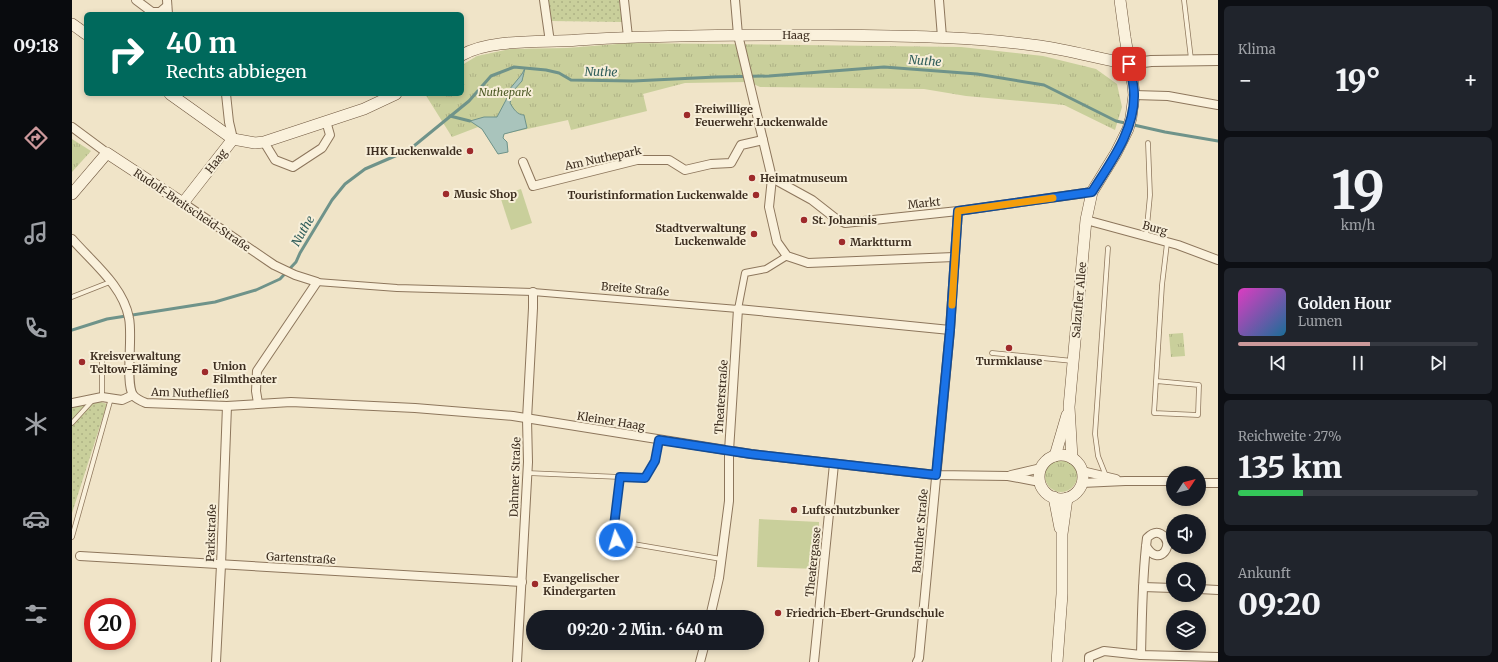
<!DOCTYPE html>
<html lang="de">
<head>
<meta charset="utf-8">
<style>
	body { margin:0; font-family:Merriweather,serif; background:#20242c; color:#f1f3f6; height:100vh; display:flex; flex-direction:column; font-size:15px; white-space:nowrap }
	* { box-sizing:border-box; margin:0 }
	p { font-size:13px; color:#9ea1a6 }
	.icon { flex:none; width:22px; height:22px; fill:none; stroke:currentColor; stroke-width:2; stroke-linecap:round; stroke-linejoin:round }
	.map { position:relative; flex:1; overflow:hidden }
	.panel { display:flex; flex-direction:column; gap:6px; padding:6px; background:#0d0f14; width:280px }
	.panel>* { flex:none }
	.guide { position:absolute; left:12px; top:12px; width:380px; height:84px; border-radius:6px; box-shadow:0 2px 6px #0003; background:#00695c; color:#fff; overflow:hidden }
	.needle { width:26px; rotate:54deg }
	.controls { position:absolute; left:1094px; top:466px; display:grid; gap:8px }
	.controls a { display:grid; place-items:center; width:40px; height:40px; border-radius:50%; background:#171b24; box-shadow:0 2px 6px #0003; font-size:20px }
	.speed { position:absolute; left:12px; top:598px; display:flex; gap:8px; font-size:20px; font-weight:700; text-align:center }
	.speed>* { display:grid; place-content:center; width:52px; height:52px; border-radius:50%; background:#171b24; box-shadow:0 2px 6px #0003; line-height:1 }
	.speed .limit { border:6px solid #d22; background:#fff; color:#111 }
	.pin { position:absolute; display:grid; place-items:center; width:34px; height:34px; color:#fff; margin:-17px; border-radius:8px; box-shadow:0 2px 6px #0006 }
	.me { position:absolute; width:44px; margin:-22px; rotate:355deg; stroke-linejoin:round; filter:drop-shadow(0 0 3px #0008) }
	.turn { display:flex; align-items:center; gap:14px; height:84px; padding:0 16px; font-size:18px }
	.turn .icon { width:52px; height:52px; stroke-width:2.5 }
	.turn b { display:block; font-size:28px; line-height:34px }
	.big { font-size:30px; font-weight:800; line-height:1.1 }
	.panel .card { flex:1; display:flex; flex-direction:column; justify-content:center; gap:6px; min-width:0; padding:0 14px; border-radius:6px; background:#20242c }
	.panel .dial { align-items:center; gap:0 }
	.dial b { font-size:52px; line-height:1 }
	.song { display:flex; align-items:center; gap:12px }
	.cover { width:48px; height:48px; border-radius:6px; background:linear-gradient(135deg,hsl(310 70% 55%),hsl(200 70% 35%)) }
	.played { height:4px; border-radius:2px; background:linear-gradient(90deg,#cc999b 55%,#363941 55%) }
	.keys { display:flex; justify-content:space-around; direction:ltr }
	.heat { display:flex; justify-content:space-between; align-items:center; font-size:22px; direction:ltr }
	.charge { height:6px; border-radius:3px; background:linear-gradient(90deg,#34c759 27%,#363941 0) }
	.trip { position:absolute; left:454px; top:610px; width:238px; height:40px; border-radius:20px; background:#171b24; box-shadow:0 2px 6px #0003; font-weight:800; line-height:40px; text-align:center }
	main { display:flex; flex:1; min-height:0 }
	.menu { display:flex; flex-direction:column; width:72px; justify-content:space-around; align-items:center; background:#090b0e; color:#9ea1a6 }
	.menu .icon { width:28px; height:28px }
	.menu .active { color:#cc999b }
	.menu b { font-size:18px; color:#f1f3f6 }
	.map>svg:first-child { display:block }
	.grass { fill:url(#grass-dots) }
	.park { fill:url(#park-tufts) }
	.pitch { fill:#c9cf9b }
	.water { fill:#a9c4bc; stroke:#6f938a }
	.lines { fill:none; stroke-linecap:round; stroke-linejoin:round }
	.stream { stroke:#6f938a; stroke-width:3 }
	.service-casing { stroke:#8d765c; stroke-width:5.5 }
	.pedestrian-casing { stroke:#8d765c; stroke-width:8 }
	.minor-casing { stroke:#8d765c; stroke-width:10 }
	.tertiary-casing { stroke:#8d765c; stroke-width:12 }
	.secondary-casing { stroke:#6f573f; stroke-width:12 }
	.service { stroke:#faf1dc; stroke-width:4 }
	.pedestrian { stroke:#faf1dc; stroke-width:6 }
	.minor { stroke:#faf1dc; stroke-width:8 }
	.tertiary { stroke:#faf1dc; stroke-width:10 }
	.secondary { stroke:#faf1dc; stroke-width:11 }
	.route-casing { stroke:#114b97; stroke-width:10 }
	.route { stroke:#1a73e8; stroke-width:7 }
	.slow { stroke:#f59e0b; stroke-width:7 }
	.poi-dot { fill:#9e2a2b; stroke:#f7eed8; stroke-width:1.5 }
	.labels { text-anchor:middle; stroke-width:4; stroke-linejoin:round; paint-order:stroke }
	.street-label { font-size:11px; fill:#3d2e20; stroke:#f7eed8 }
	.park-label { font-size:11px; font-style:italic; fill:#4d5a26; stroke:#f7eed8 }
	.poi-label { font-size:11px; font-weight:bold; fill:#3d2e20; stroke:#f7eed8; text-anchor:start }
	.water-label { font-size:12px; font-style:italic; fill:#2f5d5a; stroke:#f7eed8 }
</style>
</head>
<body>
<main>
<nav class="menu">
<b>09:18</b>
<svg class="icon active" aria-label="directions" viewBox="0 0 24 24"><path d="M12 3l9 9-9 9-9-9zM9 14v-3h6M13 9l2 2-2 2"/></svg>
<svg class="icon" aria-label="music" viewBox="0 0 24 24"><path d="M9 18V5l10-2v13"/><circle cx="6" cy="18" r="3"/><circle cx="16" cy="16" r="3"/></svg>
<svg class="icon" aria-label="phone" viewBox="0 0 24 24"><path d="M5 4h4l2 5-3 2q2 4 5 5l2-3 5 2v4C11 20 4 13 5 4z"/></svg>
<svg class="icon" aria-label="climate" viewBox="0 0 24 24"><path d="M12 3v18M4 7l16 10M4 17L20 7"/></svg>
<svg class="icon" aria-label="car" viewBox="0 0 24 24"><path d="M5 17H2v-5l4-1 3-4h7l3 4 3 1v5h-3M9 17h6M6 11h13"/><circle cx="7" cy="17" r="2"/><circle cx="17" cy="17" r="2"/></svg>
<svg class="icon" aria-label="filters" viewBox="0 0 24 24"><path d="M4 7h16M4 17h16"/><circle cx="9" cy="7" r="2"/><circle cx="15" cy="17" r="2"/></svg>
</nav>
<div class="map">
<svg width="1146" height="662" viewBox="0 0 1146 662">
	<defs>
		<pattern id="grass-dots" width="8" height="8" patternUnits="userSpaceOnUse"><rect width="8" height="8" fill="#c9cf9b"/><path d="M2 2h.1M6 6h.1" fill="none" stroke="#aeb285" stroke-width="1.8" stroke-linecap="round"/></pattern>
		<pattern id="park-tufts" width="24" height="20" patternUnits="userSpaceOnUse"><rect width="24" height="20" fill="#c9cf9b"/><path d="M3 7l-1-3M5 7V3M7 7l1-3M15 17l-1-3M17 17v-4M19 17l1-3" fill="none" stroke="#aeb285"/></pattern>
	</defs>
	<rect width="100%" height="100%" fill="#f0e4c8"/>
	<g class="grass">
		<path d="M475,0H547L550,22L478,21Z"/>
		<path d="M29,402L35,404L0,513V407Z"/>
	</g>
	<g class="park">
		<path d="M558,43L889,47L971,56L1024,69L1045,84L1050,107L1043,130L992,105L894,96L852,89L688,87L677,82L613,83L571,94L575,111L499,130L496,120L432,134L431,138L435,142L436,152L426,154L410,129L406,127L380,137L353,94H390V65L405,56L438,49L495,48Z"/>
		<path d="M0,139L19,151L0,172Z"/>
		<path d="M1111,333L1113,356L1099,357L1097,334Z"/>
		<circle cx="989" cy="476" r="16"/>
	</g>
	<g class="pitch">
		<path d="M449,189L460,223L439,230L428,196Z"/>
		<path d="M687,519L747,522L746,569L685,567Z"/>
	</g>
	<path class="water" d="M453,68L450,81L442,90L438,103C441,108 445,115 452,115L455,128L432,134L431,138L435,142L436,152L426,154L410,129L398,121L412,117H425L434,100L437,90L450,74Z"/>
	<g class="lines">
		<g class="stream">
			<path d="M378,116L398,121"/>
			<path d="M0,330L35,319L143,302L184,290L208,279L224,262L228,253L260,200L273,184L293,169L337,150L397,101L419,76L442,67L474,70L487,73L499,80L561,81L644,77L697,76L812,67L905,74L972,85L1044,121L1093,132L1146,141"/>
		</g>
		<g class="service-casing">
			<g id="service">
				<path d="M1112,0L1119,59"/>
				<path d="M1074,237L1078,195L1076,143"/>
				<path d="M0,297L38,282"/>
				<path d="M920,353L1001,361"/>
				<path d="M30,360V397"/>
				<path d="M1084,381L1127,385L1126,415L1082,413L1090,285L1095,243"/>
				<path d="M0,423L20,401"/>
				<path d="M587,440L583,461L573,478L548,477L541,526L544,541L649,559"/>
				<path d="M455,473L548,477"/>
				<path d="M1034,476L1026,456L1023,434L1036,248"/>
				<path d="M0,537L39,398"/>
			</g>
		</g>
		<g class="pedestrian-casing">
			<path id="pedestrian" d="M245,282L325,288L461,292L666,309L673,273L694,269L715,256"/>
		</g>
		<g class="minor-casing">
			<g id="minor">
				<path d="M64,0L80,12H88L95,6"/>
				<path d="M95,0L96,14"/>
				<path d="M472,0L478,42"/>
				<path d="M552,0L556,37"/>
				<path d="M663,0L666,35L700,178L697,207L705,242L715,256L736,263L882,257"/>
				<path d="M867,0L870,37"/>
				<path d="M154,94L157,122L161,139"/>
				<path d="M1062,95L1096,96L1146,105"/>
				<path d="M0,127L35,153"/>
				<path d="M192,142L203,160L221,167L250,148L258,135L254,121"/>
				<path d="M451,162L461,186L565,160H597L613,170L639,164L659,163L669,145L691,140"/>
				<path d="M700,178L740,200L763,218L773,223L886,211L1020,192"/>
				<path d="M111,203L202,265L223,275L245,282L185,371L184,391L186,403"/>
				<path d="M1014,220L1106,245L1146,260"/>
				<path d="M0,239C21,263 51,286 57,318C61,337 53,382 61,395C64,399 69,401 74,403L155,406L219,402L343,408L441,416L679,454L864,475L936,476L968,482"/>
				<path d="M0,403L30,397L50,400L61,395"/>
				<path d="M1010,471L1044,479"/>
				<path d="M939,475L969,468"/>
				<path d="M1010,483L1053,481H1101"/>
				<path d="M1127,483H1146"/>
				<path d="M8,556L450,582"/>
				<path d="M1071,587L1101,588"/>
				<path d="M1127,589L1146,590"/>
				<path d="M638,617L647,578L657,501V451L666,309L878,330"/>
				<path d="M1069,655C1070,616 1070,576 1075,538C1079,534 1084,531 1089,534C1105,543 1087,569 1074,546"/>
				<path d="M144,662L149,565L155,406"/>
				<path d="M445,662L456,462L455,419L461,308V292"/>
				<path d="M628,662L633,643"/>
				<path d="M742,662L762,464"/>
				<path d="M845,662L847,658L878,330L886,211"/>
				<path d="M1017,662V657L1032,651L1069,655L1146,657"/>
			</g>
		</g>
		<g class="tertiary-casing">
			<path id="tertiary" d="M1057,64L1079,61L1146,60"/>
		</g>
		<g class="secondary-casing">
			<g id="secondary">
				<path d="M0,24L14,34"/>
				<path d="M390,55C419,38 472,43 506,40C589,35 672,35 756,35C826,36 898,36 968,46C997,50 1028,59 1057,64"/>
				<path d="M98,94L161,139L183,143L192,142L292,109L324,94"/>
				<path d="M0,194L35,153L111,203L161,139"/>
				<circle cx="989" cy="477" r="22"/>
				<path d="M983,456L995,415"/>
				<path d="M1000,458L997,407L1014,220L1020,192L1044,153L1056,129L1059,118L1062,95L1061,85L1053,37L1048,0"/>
				<path d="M982,497L988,528"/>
				<path d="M985,662L990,594V534L995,498"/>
			</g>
		</g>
		<use href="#service" class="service"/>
		<use href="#pedestrian" class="pedestrian"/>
		<use href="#minor" class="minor"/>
		<use href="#tertiary" class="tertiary"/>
		<use href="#secondary" class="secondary"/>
	</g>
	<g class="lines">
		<g class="route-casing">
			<path id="route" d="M544,540L542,526L548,477L573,478L583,461L587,440L679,454L864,475L878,330L886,211L1020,192C1038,163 1063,131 1062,94C1062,84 1059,74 1057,64"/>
		</g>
		<use href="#route" class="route"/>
		<path class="slow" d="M880,305L886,211L981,198"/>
	</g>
	<g class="poi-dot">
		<circle cx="615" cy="115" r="4"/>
		<circle cx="398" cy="151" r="4"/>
		<circle cx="680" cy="178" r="4"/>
		<circle cx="374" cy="194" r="4"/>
		<circle cx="684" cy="195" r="4"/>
		<circle cx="732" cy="220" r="4"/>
		<circle cx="682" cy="234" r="4"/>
		<circle cx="770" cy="242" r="4"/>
		<circle cx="937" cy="348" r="4"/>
		<circle cx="10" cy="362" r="4"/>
		<circle cx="133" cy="372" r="4"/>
		<circle cx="722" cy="510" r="4"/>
		<circle cx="463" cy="584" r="4"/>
		<circle cx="706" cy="613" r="4"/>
	</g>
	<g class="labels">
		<g class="street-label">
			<text x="724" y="39">Haag</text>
			<text transform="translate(531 158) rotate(-12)" y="4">Am Nuthepark</text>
			<text transform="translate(144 161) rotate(-52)" y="4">Haag</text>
			<text transform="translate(852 203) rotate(-6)" y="4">Markt</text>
			<text transform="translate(120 210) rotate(34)" y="4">Rudolf-Breitscheid-Straße</text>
			<text transform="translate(1083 228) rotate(15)" y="4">Burg</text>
			<text transform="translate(563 289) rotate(5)" y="4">Breite Straße</text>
			<text transform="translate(1007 300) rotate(-85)" y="4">Salzufler Allee</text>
			<text transform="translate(118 393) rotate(2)" y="4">Am Nuthefließ</text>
			<text transform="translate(649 397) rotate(-86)" y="4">Theaterstraße</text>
			<text transform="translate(539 421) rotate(9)" y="4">Kleiner Haag</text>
			<text transform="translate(443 477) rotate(-88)" y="4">Dahmer Straße</text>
			<text transform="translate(848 531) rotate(-85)" y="4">Baruther Straße</text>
			<text transform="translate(139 533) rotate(-88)" y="4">Parkstraße</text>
			<text transform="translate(229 558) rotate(3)" y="4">Gartenstraße</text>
			<text transform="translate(741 562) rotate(-84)" y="4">Theatergasse</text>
		</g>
		<g class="park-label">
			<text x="433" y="96">Nuthepark</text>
		</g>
		<g class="poi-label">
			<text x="623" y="113">Freiwillige<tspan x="623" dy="13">Feuerwehr Luckenwalde</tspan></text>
			<text x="390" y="155" text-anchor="end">IHK Luckenwalde</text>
			<text x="688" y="182">Heimatmuseum</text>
			<text x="382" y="198">Music Shop</text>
			<text x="676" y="199" text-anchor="end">Touristinformation Luckenwalde</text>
			<text x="740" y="224">St. Johannis</text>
			<text x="674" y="232" text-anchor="end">Stadtverwaltung<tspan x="674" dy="13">Luckenwalde</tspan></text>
			<text x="778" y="246">Marktturm</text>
			<text x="18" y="360">Kreisverwaltung<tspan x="18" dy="13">Teltow-Fläming</tspan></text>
			<text x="937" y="365" text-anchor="middle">Turmklause</text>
			<text x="141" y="370">Union<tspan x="141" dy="13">Filmtheater</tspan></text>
			<text x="730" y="514">Luftschutzbunker</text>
			<text x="471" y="582">Evangelischer<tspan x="471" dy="13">Kindergarten</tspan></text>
			<text x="714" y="617">Friedrich-Ebert-Grundschule</text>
		</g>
		<g class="water-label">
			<text transform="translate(853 61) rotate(4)" y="4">Nuthe</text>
			<text transform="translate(529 72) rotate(1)" y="4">Nuthe</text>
			<text transform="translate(231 231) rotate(-60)" y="4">Nuthe</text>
		</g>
	</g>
</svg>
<div class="controls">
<a><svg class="needle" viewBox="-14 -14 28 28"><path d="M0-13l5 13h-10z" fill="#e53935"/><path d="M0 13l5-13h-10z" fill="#9ea1a6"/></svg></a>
<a><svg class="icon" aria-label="sound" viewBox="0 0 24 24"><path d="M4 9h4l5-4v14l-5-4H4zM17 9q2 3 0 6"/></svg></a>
<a><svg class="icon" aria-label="search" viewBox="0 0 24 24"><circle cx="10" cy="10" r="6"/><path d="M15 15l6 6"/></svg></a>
<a><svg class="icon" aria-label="layers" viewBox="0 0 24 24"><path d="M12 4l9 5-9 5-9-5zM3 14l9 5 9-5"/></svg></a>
</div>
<div class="speed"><div class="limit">20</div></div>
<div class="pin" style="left:1057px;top:64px;background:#d93025"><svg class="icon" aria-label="arrive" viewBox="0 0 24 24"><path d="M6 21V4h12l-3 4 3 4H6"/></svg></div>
<svg class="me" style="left:544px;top:540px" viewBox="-20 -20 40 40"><circle r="17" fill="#1a73e8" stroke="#fff" stroke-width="3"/><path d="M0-11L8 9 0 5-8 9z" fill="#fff"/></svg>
<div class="trip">09:20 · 2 Min. · 640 m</div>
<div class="guide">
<div class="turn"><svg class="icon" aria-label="right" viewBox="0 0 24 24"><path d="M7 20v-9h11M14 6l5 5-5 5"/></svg><div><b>40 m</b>Rechts abbiegen</div></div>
</div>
</div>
<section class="panel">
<div class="card"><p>Klima</p>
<div class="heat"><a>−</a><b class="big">19°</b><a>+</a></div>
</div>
<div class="card dial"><b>19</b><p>km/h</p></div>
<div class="card">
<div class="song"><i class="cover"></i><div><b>Golden Hour</b><p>Lumen</p></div></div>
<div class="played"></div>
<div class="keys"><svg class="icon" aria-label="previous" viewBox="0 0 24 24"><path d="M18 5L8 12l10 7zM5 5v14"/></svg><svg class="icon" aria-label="pause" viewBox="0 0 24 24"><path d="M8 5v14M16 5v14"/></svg><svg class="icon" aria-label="next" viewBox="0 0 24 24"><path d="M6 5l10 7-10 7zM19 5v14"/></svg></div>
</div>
<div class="card"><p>Reichweite · 27%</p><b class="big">135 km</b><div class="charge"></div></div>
<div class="card"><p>Ankunft</p><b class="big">09:20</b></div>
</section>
</main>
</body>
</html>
